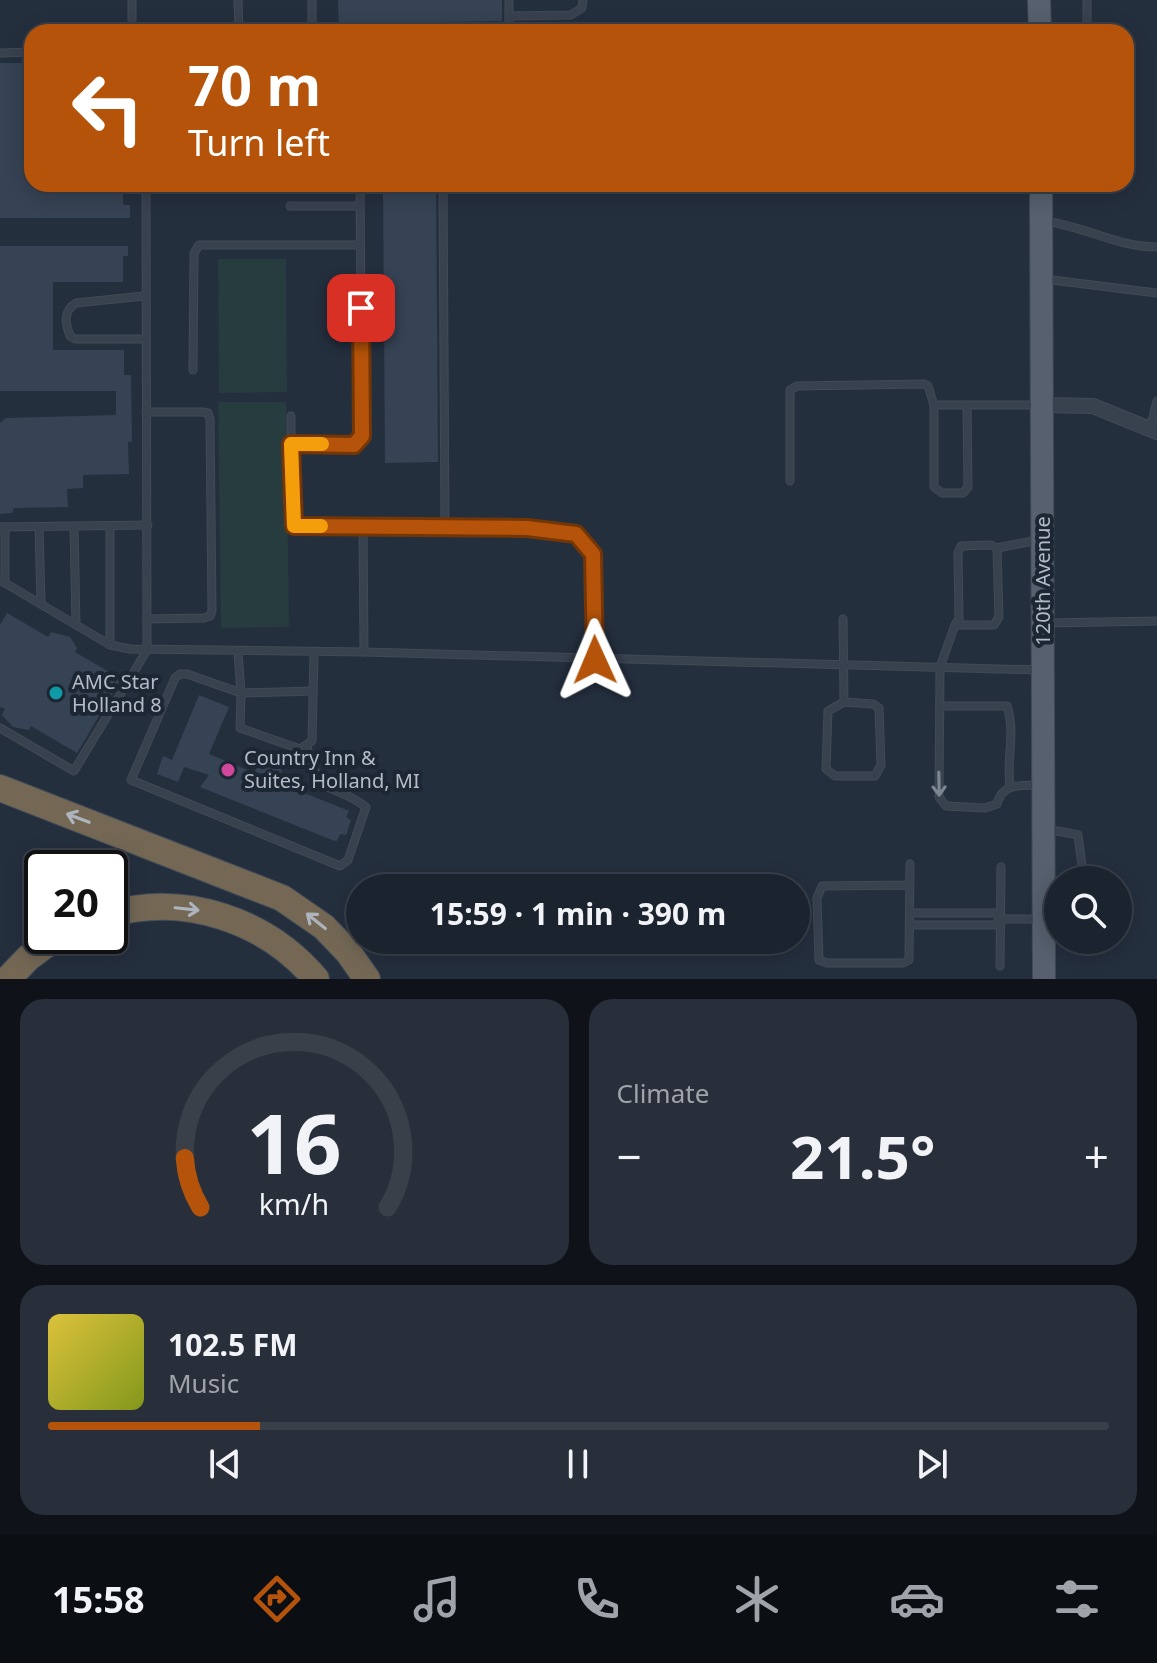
<!DOCTYPE html>
<html lang="en">
<head>
<meta charset="utf-8">
<style>
	body { margin:0; font-family:"Noto Sans",sans-serif; background:#282f3a; color:#f1f3f6; height:100vh; display:flex; flex-direction:column; font-size:30px; white-space:nowrap }
	* { box-sizing:border-box; margin:0 }
	p { font-size:26px; color:#a0a4aa }
	.icon { flex:none; width:44px; height:44px; fill:none; stroke:currentColor; stroke-width:2; stroke-linecap:round; stroke-linejoin:round }
	.map { position:relative; height:979px; overflow:hidden }
	.details { display:flex; flex-direction:column; gap:20px; padding:20px; background:#0f1319; flex:1 }
	.details>* { flex:none }
	.guide { position:absolute; left:24px; top:24px; width:1110px; height:168px; border-radius:24px; box-shadow:0 4px 20px #0003,0 0 0 2px #39404a; background:#b45309; color:#fff; overflow:hidden }
	.fabs { position:absolute; left:1044px; top:866px; display:grid; gap:16px }
	.fabs a { display:grid; place-items:center; width:88px; height:88px; border-radius:50%; background:#1b232e; box-shadow:0 4px 20px #0003,0 0 0 2px #39404a; font-size:40px }
	.speed { position:absolute; left:24px; top:850px; display:flex; gap:16px; font-size:40px; font-weight:700; text-align:center }
	.speed>* { display:grid; place-content:center; width:104px; height:104px; border-radius:50%; background:#1b232e; box-shadow:0 4px 20px #0003,0 0 0 2px #39404a; line-height:1 }
	.speed .limit { border:4px solid #111; border-radius:12px; background:#fff; color:#111 }
	.pin { position:absolute; display:grid; place-items:center; width:68px; height:68px; color:#fff; margin:-34px; border-radius:16px; box-shadow:0 4px 12px #0006 }
	.me { position:absolute; width:88px; margin:-44px; rotate:359deg; stroke-linejoin:round; filter:drop-shadow(0 0 6px #0008) }
	.turn { display:flex; align-items:center; gap:28px; height:168px; padding:0 32px; font-size:36px }
	.turn .icon { width:104px; height:104px; stroke-width:2.5 }
	.turn b { display:block; font-size:56px; line-height:68px }
	.big { font-size:60px; font-weight:700; line-height:1.1 }
	.details .widget { flex:1; display:flex; flex-direction:column; justify-content:center; gap:12px; min-width:0; padding:0 28px; border-radius:24px; background:#282f3a }
	.details .dial { align-items:center; gap:0 }
	.dial svg { height:208px; overflow:visible; fill:none; stroke:#39404a; stroke-width:7; stroke-linecap:round; text-anchor:middle }
	.dial text { fill:#f1f3f6; stroke:none }
	.song { display:flex; align-items:center; gap:24px }
	.cover { width:96px; height:96px; border-radius:12px; background:linear-gradient(135deg,hsl(50 70% 55%),hsl(70 70% 35%)) }
	.played { height:8px; border-radius:4px; background:linear-gradient(90deg,#b45309 20%,#39404a 20%) }
	.keys { display:flex; justify-content:space-around; direction:ltr }
	.heat { display:flex; justify-content:space-between; align-items:center; font-size:44px; direction:ltr }
	.details .tiles { flex:1; display:grid; gap:20px; grid-template-columns:1fr 1fr }
	.widget:last-child { grid-column:span 2 }
	.trip { position:absolute; left:346px; top:874px; width:464px; height:80px; border-radius:40px; background:#1b232e; box-shadow:0 4px 20px #0003,0 0 0 2px #39404a; font-weight:700; line-height:80px; text-align:center }
	.tab-bar { display:flex; height:128px; justify-content:space-around; align-items:center; background:#0b0e12; color:#a0a4aa }
	.tab-bar .icon { width:56px; height:56px }
	.tab-bar .on { color:#b45309 }
	.tab-bar b { font-size:36px; color:#f1f3f6 }
	.map>svg:first-child { display:block }
	.green { fill:#263c3f }
	.building { fill:#364354 }
	.lines { fill:none; stroke-linecap:round; stroke-linejoin:round }
	.lane-casing { stroke:#414a57; stroke-width:9 }
	.street-casing { stroke:#414a57; stroke-width:16 }
	.primary-casing { stroke:#414a57; stroke-width:24 }
	.highway-casing { stroke:#434c59; stroke-width:28 }
	.lane { stroke:#38414e; stroke-width:7 }
	.street { stroke:#38414e; stroke-width:14 }
	.primary { stroke:#56606e; stroke-width:22 }
	.highway { stroke:#746855; stroke-width:26 }
	.oneway { stroke:#7c8592 }
	.oneway2 { stroke:#aeb4bd }
	.route-casing { stroke:#753606; stroke-width:20 }
	.route { stroke:#b45309; stroke-width:14 }
	.slow { stroke:#f59e0b; stroke-width:14 }
	.culture-dot { fill:#0f9aa8; stroke:#1d2633; stroke-width:3 }
	.hotel-dot { fill:#d1479c; stroke:#1d2633; stroke-width:3 }
	.labels { text-anchor:middle; stroke-width:8; stroke-linejoin:round; paint-order:stroke }
	.street-label { font-size:20px; fill:#b4bcc9; stroke:#1d2633 }
	.poi-label { font-size:20px; fill:#b4bcc9; stroke:#1d2633; text-anchor:start }
</style>
</head>
<body>
<div class="map">
<svg width="1157" height="979" viewBox="0 0 1157 979">
	<rect width="100%" height="100%" fill="#242f3e"/>
	<g class="green">
		<path d="M218,259H286L287,392L219,393Z"/>
		<path d="M218,402H286L289,627L221,628Z"/>
	</g>
	<g class="building">
		<path d="M338,0H502V21L438,22V32H339Z"/>
		<path d="M0,63H32V184H123V205H130V218H0Z"/>
		<path d="M383,184H436L438,462L385,463Z"/>
		<path d="M0,246H128V256H123V282H53V350H124V375H131L132,442H128L129,474L83,475V488L67,489L68,507L14,508L12,513L0,514V423L6,418L116,415V391H0Z"/>
		<path d="M7,613L48,637L51,632L70,637L77,648L75,652L121,679L77,753L31,726L29,730L13,727L2,715L5,709L0,707V625Z"/>
		<path d="M199,695L229,707L209,754L254,773L266,752L281,757L282,784L349,811L346,817L351,820L346,835L340,834L337,841L332,840L200,787L209,775L184,767L178,782L157,774L163,756L172,760Z"/>
	</g>
	<g class="lines">
		<g class="lane-casing">
			<g id="lane">
				<path d="M132,0V32"/>
				<path d="M238,0L239,32"/>
				<path d="M312,0V32"/>
				<path d="M509,0V32"/>
				<path d="M509,16L571,15L582,8L583,0"/>
				<path d="M1087,32V0"/>
				<path d="M0,53L32,52"/>
				<path d="M360,184L362,436L354,445L291,444L294,526H363L364,652"/>
				<path d="M443,184L445,527L527,528L576,534L593,554L595,660"/>
				<path d="M290,206H360"/>
				<path d="M1044,221C1085,226 1116,247 1157,247"/>
				<path d="M1044,279L1157,293"/>
				<path d="M144,296L76,303C63,311 65,323 70,336L75,339H144"/>
				<path d="M193,370L194,253L199,245H360"/>
				<path d="M934,405V487L942,493H963L968,487L967,405"/>
				<path d="M146,412H203L208,413L210,419L212,611L210,616L204,618L147,619"/>
				<path d="M291,416V444"/>
				<path d="M1150,429L1157,401"/>
				<path d="M790,481V390L797,386L924,384L928,386L934,405H1037"/>
				<path d="M74,526L76,625"/>
				<path d="M363,526L445,527"/>
				<path d="M0,527L148,525"/>
				<path d="M5,527V583"/>
				<path d="M39,527L41,604"/>
				<path d="M997,548L1038,540"/>
				<path d="M0,580L110,645L130,649L364,652L1041,670"/>
				<path d="M843,619L844,702L828,711L826,769L835,776H875L881,765L879,708L873,704L844,702"/>
				<path d="M1047,623L1157,621"/>
				<path d="M955,625L959,619L958,553L961,546L991,545L997,548L999,617L994,625H955L940,667L939,797L946,806L985,808L997,804C1003,782 1020,786 1040,785"/>
				<path d="M110,645V526"/>
				<path d="M238,652L241,693L240,728L300,749L312,741L314,654"/>
				<path d="M940,706H1007C1016,733 1006,760 1010,786"/>
				<path d="M0,728L74,771L147,650L146,184"/>
				<path d="M307,747C321,801 330,780 366,807L348,860L340,866L131,780L175,678L180,674H187L241,693L313,691"/>
				<path d="M1046,832L1058,831L1078,835L1084,880"/>
				<path d="M910,885L822,886L817,898L819,960L827,963H903L909,960L910,864"/>
				<path d="M910,913H996L1001,919"/>
				<path d="M910,925H994L1001,919H1042"/>
				<path d="M1000,966L1001,867"/>
			</g>
		</g>
		<g class="street-casing">
			<path id="street" d="M1043,405L1093,406L1157,432"/>
		</g>
		<g class="primary-casing">
			<g id="primary">
				<path d="M1039,0L1040,32"/>
				<path d="M1041,184L1044,979"/>
			</g>
		</g>
		<g class="highway-casing">
			<g id="highway">
				<path d="M0,788L282,898L324,927L348,952L367,979"/>
				<path d="M110,914C185,893 266,920 316,979"/>
				<path d="M8,979L28,958L58,936"/>
			</g>
		</g>
		<use href="#lane" class="lane"/>
		<use href="#street" class="street"/>
		<use href="#primary" class="primary"/>
		<use href="#highway" class="highway"/>
	</g>
	<defs><path id="oneway-shaft" d="M-6 0H5M1.5-3L5.5 0L1.5 3" fill="none" stroke-width="1.6" stroke-linecap="round" stroke-linejoin="round" transform="scale(2)"/></defs>
	<use class="oneway" href="#oneway-shaft" transform="translate(939 784) rotate(89)"/>
	<g class="oneway2">
		<use href="#oneway-shaft" transform="translate(78 818) rotate(-159)"/>
		<use href="#oneway-shaft" transform="translate(187 909) rotate(6)"/>
		<use href="#oneway-shaft" transform="translate(316 921) rotate(-141)"/>
	</g>
	<g class="lines">
		<g class="route-casing">
			<path id="route" d="M361,308L362,436L354,445L291,444L294,526L527,528L576,534L593,554L595,660"/>
		</g>
		<use href="#route" class="route"/>
		<path class="slow" d="M321,526H294L291,444H322"/>
	</g>
	<circle class="culture-dot" cx="56" cy="693" r="8"/>
	<circle class="hotel-dot" cx="228" cy="770" r="8"/>
	<g class="labels">
		<g class="street-label">
			<text transform="translate(1043 581) rotate(-90)" y="7">120th Avenue</text>
		</g>
		<g class="poi-label">
			<text x="72" y="689">AMC Star<tspan x="72" dy="23">Holland 8</tspan></text>
			<text x="244" y="765">Country Inn &amp;<tspan x="244" dy="23">Suites, Holland, MI</tspan></text>
		</g>
	</g>
</svg>
<div class="fabs">
<a><svg class="icon" aria-label="search" viewBox="0 0 24 24"><circle cx="10" cy="10" r="6"/><path d="M15 15l6 6"/></svg></a>
</div>
<div class="speed"><div class="limit">20</div></div>
<div class="pin" style="left:361px;top:308px;background:#d93025"><svg class="icon" aria-label="arrive" viewBox="0 0 24 24"><path d="M6 21V4h12l-3 4 3 4H6"/></svg></div>
<svg class="me" style="left:595px;top:660px" viewBox="-20 -20 40 40"><path d="M0-17L14 15 0 8-14 15z" fill="#b45309" stroke="#fff" stroke-width="4"/></svg>
<div class="trip">15:59 · 1 min · 390 m</div>
<div class="guide">
<div class="turn"><svg class="icon" aria-label="left" viewBox="0 0 24 24"><path d="M17 20v-9H6M10 6l-5 5 5 5"/></svg><div><b>70 m</b>Turn left</div></div>
</div>
</div>
<section class="details">
<div class="tiles">
<div class="widget dial"><svg viewBox="0 0 100 80">
<path d="M14 69A42 42 0 1 1 86 69"/>
<path d="M14 69A42 42 0 0 1 8 50" stroke="#b45309"/>
<text x="50" y="56" font-size="32" font-weight="700">16</text>
<text x="50" y="72" font-size="11">km/h</text>
</svg></div>
<div class="widget"><p>Climate</p>
<div class="heat"><a>−</a><b class="big">21.5°</b><a>+</a></div>
</div>
<div class="widget">
<div class="song"><i class="cover"></i><div><b>102.5 FM</b><p>Music</p></div></div>
<div class="played"></div>
<div class="keys"><svg class="icon" aria-label="previous" viewBox="0 0 24 24"><path d="M18 5L8 12l10 7zM5 5v14"/></svg><svg class="icon" aria-label="pause" viewBox="0 0 24 24"><path d="M8 5v14M16 5v14"/></svg><svg class="icon" aria-label="next" viewBox="0 0 24 24"><path d="M6 5l10 7-10 7zM19 5v14"/></svg></div>
</div>
</div>
</section>
<nav class="tab-bar">
<b>15:58</b>
<svg class="icon on" aria-label="directions" viewBox="0 0 24 24"><path d="M12 3l9 9-9 9-9-9zM9 14v-3h6M13 9l2 2-2 2"/></svg>
<svg class="icon" aria-label="music" viewBox="0 0 24 24"><path d="M9 18V5l10-2v13"/><circle cx="6" cy="18" r="3"/><circle cx="16" cy="16" r="3"/></svg>
<svg class="icon" aria-label="phone" viewBox="0 0 24 24"><path d="M5 4h4l2 5-3 2q2 4 5 5l2-3 5 2v4C11 20 4 13 5 4z"/></svg>
<svg class="icon" aria-label="climate" viewBox="0 0 24 24"><path d="M12 3v18M4 7l16 10M4 17L20 7"/></svg>
<svg class="icon" aria-label="car" viewBox="0 0 24 24"><path d="M5 17H2v-5l4-1 3-4h7l3 4 3 1v5h-3M9 17h6M6 11h13"/><circle cx="7" cy="17" r="2"/><circle cx="17" cy="17" r="2"/></svg>
<svg class="icon" aria-label="filters" viewBox="0 0 24 24"><path d="M4 7h16M4 17h16"/><circle cx="9" cy="7" r="2"/><circle cx="15" cy="17" r="2"/></svg>
</nav>
</body>
</html>
